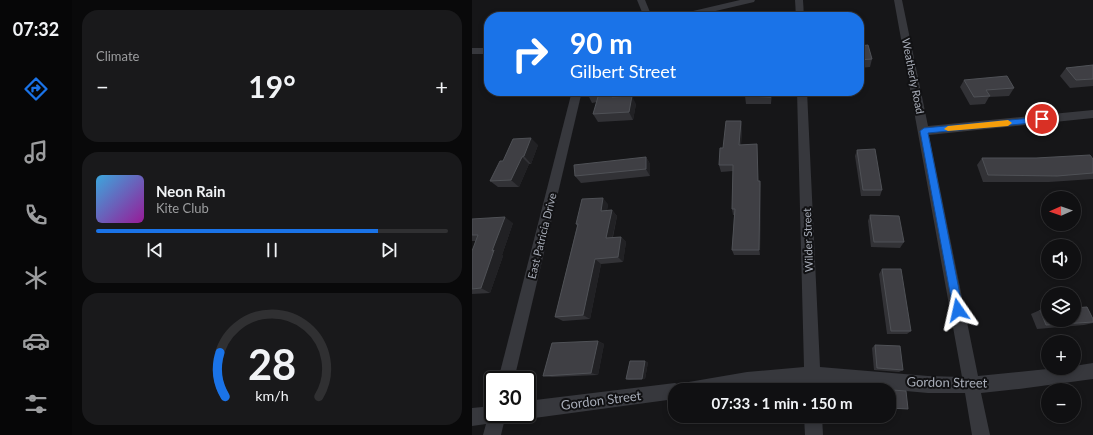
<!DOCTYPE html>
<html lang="en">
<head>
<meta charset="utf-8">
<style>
	body { margin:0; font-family:Lato,sans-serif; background:#19191b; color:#f1f3f6; height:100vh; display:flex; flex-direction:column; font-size:15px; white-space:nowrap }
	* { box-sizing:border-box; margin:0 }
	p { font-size:13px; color:#9c9d9f }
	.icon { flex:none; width:22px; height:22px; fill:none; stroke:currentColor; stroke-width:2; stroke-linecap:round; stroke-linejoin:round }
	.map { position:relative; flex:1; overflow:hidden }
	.details { display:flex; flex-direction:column; gap:10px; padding:10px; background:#09090a; width:400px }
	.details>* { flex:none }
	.hud { position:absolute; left:12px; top:12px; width:380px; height:84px; border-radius:16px; box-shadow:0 2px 6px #0003,0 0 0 1px #303032; background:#1a73e8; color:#fff; overflow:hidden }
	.needle { width:26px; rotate:268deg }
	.controls { position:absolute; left:569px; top:191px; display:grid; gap:8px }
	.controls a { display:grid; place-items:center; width:40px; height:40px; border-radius:50%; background:#101012; box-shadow:0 2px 6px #0003,0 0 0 1px #303032; font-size:20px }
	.speed { position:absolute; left:12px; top:371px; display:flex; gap:8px; font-size:20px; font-weight:700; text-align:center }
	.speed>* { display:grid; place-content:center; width:52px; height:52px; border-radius:50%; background:#101012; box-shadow:0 2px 6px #0003,0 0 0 1px #303032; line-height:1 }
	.speed .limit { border:2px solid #111; border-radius:6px; background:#fff; color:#111 }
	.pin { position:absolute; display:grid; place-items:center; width:34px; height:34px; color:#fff; margin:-17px; border:2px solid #fff; border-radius:50%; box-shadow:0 1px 4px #0007 }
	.me { position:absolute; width:44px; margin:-22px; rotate:349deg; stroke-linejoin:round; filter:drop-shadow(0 0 3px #0008) }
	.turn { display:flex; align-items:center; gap:14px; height:84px; padding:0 20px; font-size:18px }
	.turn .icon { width:52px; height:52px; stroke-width:2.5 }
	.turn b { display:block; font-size:28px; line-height:34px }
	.big { font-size:30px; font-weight:700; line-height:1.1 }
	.details .tile { flex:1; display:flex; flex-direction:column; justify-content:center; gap:6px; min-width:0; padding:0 14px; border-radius:16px; background:#19191b }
	.details .dial { align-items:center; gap:0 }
	.dial svg { height:104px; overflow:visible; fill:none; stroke:#303032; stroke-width:7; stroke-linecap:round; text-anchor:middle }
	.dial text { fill:#f1f3f6; stroke:none }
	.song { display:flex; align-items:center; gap:12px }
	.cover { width:48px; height:48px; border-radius:6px; background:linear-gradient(135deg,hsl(200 70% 55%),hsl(300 70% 35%)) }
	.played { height:4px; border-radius:2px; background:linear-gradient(90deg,#1a73e8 80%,#303032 80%) }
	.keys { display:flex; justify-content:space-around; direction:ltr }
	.heat { display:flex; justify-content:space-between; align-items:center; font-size:22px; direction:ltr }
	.trip { position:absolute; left:196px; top:383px; width:228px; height:40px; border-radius:16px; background:#101012; box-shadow:0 2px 6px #0003,0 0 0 1px #303032; font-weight:700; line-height:40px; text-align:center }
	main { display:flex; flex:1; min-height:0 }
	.dock { display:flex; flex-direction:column; width:72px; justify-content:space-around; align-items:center; background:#060607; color:#9c9d9f }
	.dock .icon { width:28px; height:28px }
	.dock .current { color:#1a73e8 }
	.dock b { font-size:18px; color:#f1f3f6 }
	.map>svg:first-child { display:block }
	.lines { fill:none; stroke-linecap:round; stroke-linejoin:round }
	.street { fill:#37383d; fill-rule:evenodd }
	.wall { fill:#323236 }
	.shaded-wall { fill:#212124 }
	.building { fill:#3f3f44; stroke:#4f5156 }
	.route { fill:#1a73e8; stroke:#114b97 }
	.slow { fill:#f59e0b }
	.labels { text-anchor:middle; stroke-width:4; stroke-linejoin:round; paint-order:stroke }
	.street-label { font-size:11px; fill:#a8adb8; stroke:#111113 }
	.near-street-label { font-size:13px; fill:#a8adb8; stroke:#111113 }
</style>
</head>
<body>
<main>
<nav class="dock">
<b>07:32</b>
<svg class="icon current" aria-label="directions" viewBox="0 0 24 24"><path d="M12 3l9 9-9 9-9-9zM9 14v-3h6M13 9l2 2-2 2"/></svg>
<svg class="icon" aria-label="music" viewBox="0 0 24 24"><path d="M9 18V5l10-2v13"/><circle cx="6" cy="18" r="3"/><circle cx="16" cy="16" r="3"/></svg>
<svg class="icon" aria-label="phone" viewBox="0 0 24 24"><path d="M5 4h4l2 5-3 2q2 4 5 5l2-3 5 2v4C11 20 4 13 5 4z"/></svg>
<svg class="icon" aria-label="climate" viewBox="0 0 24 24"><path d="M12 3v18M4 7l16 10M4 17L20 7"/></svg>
<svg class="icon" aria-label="car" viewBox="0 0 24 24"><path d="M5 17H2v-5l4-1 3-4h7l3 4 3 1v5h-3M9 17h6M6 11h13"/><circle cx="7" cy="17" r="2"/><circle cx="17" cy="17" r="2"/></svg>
<svg class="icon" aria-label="filters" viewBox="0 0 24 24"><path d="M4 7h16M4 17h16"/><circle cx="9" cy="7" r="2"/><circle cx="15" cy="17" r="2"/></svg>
</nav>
<section class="details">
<div class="tile"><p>Climate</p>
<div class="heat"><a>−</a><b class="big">19°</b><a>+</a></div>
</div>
<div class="tile">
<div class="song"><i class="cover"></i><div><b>Neon Rain</b><p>Kite Club</p></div></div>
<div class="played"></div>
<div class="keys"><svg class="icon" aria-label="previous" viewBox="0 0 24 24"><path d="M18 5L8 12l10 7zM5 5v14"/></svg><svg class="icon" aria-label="pause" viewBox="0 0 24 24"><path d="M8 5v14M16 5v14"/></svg><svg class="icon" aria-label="next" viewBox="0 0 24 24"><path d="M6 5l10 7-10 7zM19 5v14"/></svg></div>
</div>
<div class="tile dial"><svg viewBox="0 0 100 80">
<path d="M14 69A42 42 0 1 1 86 69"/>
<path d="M14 69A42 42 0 0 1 10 35" stroke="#1a73e8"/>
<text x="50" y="56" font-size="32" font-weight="700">28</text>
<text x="50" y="72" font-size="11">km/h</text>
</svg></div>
</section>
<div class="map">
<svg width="621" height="435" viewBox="0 0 621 435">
	<rect width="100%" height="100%" fill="#161618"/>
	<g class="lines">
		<g class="street">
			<path d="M165,0H173L180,17H172Z"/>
			<path d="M268,0H283L282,2L218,17H203L204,15Z"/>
			<path d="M323,0H331L332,17H324Z"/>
			<path d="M422,0H430L456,126L621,110V118L457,135L506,376L585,368H602V366L621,363V379L547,389L509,393L518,435H500L493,393H456L357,384L349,383V390H333L332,383L264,390H203V399L55,419L49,416L48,414H55V401L203,383L205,384L275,372L332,367L325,91H335L348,367L456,376L490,377Z"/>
			<rect x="0" y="48" width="17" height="6"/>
			<path d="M100,91H110L42,380H26Z"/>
			<path d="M21,406V414H34L29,435H11L14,424L0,426V408Z"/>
			<path d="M332,416H350L351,435H333Z"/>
		</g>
	</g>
	<g class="wall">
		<path d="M387,46L400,59L398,67L387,68Z"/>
		<path d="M621,65V86L598,88L588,76L594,68Z"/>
		<path d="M492,80L542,88L537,96L517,97L513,104L498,105L488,87Z"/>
		<path d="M116,91H144L145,94V97L164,104L161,120L126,122L121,114L125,102L120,103L116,95Z"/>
		<path d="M300,91L299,104H274L273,96Z"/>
		<path d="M269,121L270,128L269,145L285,144L286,181H288L289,188L288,255H262L260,250L262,215H261L260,209L261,171L249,172L247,165L251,148Z"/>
		<path d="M66,145L59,164H57L47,187H26L18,181L31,161Z"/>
		<path d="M385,150L410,190L408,196H389L383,156Z"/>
		<path d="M174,157L178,164V176L109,183L103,176Z"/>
		<path d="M510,158L621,159V179L577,182H511L505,165Z"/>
		<path d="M136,204L135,210H140L145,216L141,237H149L154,242L151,262L129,264L118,319L91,321L83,317L105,226L104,224Z"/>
		<path d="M398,215L432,242L428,248L399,247L396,221Z"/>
		<path d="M41,223L30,255L31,256L18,293L0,294V251L4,241H0V235Z"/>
		<path d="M410,269L439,331L435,334H415L407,274Z"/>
		<path d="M568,310L621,322V323L612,325L565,329L559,314Z"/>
		<path d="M126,341L132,344L126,375L80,377L71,376Z"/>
		<path d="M403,345L431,370L427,372L402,370L400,348Z"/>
		<path d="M176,362L173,379L157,380L154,379Z"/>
		<path d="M407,389L434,391L436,409H417V390H404Z"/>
	</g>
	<g class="shaded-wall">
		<path d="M141,91H144L145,94L144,105L140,97Z"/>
		<path d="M160,96L164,104L161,120L157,112Z"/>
		<path d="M269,121L270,128L268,152L267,145Z"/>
		<path d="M59,138L66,145L59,164L52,156Z"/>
		<path d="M50,157L57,164L47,187L39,180Z"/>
		<path d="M174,157L178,164V176L174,169Z"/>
		<path d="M288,181L289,188L288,255L287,250Z"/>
		<path d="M131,198L136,204L134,217L129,211Z"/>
		<path d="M140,210L145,216L139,243L134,238Z"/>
		<path d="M33,217L41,223L30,255L31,256L18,293L9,288L20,251Z"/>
		<path d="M149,237L154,242L151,262L146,257Z"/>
		<path d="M123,259L129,264L118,319L111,315Z"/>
		<path d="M126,341L132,344L126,375L119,373Z"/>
		<path d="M173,361L176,362L173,379H170Z"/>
	</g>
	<g class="building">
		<path d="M396,45L400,59L387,60V46Z"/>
		<path d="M621,65V79L604,80L594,68Z"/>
		<path d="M535,76L542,88L514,90L518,96L502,97L492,80Z"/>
		<path d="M116,91H141L140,97L160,96L157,112L121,114L126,97L125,94L116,95Z"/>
		<path d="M274,91H299V97L273,96Z"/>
		<path d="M254,121H269L267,145L285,144L286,181H288L287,250H260L263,209H260L261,165H247L248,148H251Z"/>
		<path d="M59,138L52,156L50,157L39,180L18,181L28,161H31L41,139Z"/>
		<path d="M403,149L410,190H391L385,150Z"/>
		<path d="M618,155L621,159V173L585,176L516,175L510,158H564Z"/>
		<path d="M174,157V169L103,176L102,165Z"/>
		<path d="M131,198L129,211L140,210L134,238L149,237L146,257L123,259L111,315L83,317L106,224H104L110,199Z"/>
		<path d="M398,215L427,216L432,242H402Z"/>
		<path d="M33,217L20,251L22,250L9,288L0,289V251L6,235H0V219Z"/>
		<path d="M410,269H429L439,331H419Z"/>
		<path d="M615,307L621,319V322L574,325L568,310H576V320H602V308Z"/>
		<path d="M126,341L119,373L71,376L80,343Z"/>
		<path d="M403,345L428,346L431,370L405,368Z"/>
		<path d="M158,361H173L170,379H154Z"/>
		<path d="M407,389L434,391L436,409L417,408V390H407Z"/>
	</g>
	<path class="route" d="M570,117L574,119L570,122L456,133L491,310L489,314L486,315L482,314L448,131L452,128Z"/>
	<path class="slow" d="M536,120L540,123L536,126L476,131L472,129L476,126Z"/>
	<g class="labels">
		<g class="street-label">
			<text transform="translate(441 76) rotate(79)" y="4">Weatherly Road</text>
			<text transform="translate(70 236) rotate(-76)" y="4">East Patricia Drive</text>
			<text transform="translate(336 240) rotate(-92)" y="4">Wilder Street</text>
		</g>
		<g class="near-street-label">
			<text transform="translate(475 382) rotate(1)" y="5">Gordon Street</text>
			<text transform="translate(129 400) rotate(-7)" y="5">Gordon Street</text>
		</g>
	</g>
</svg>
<div class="controls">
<a><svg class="needle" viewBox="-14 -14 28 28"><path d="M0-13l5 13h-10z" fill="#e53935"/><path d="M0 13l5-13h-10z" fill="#9c9d9f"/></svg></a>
<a><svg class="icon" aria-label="sound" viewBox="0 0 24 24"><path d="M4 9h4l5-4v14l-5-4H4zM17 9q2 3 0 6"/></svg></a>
<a><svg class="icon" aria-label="layers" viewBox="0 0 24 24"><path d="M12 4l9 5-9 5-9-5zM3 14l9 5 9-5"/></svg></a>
<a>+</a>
<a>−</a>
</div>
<div class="speed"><div class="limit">30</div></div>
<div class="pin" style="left:570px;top:119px;background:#d93025"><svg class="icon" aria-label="arrive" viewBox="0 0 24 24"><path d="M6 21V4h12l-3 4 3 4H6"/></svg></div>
<svg class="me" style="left:486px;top:310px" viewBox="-20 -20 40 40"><path d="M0-17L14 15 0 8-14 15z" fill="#1a73e8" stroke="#fff" stroke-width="4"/></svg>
<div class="trip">07:33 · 1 min · 150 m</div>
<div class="hud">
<div class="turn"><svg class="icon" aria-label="right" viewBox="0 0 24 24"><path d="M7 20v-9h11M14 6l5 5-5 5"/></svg><div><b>90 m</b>Gilbert Street</div></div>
</div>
</div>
</main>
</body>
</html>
